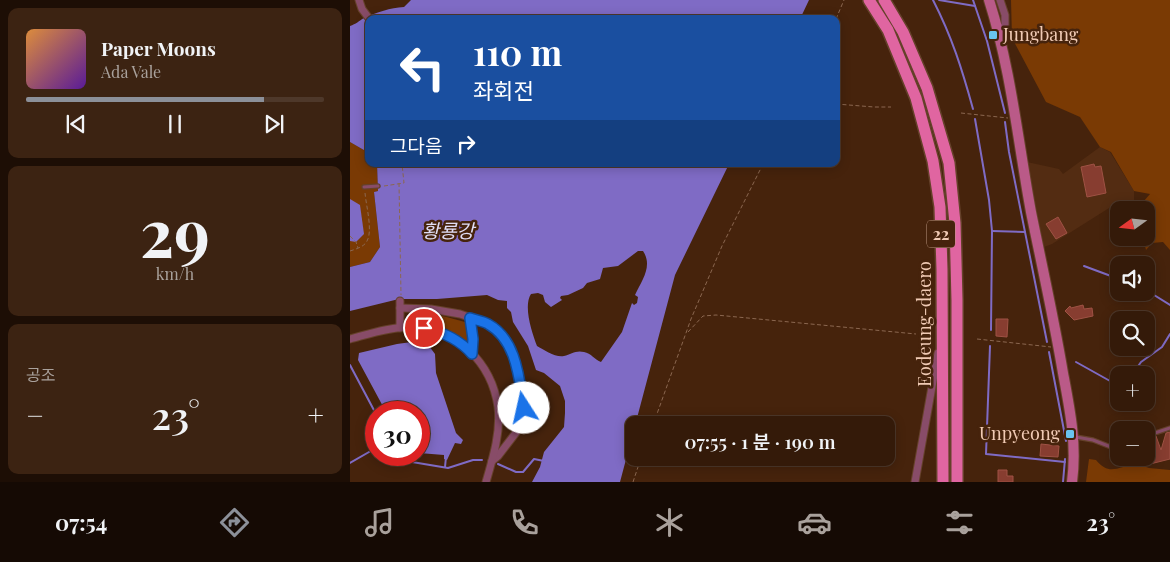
<!DOCTYPE html>
<html lang="ko">
<head>
<meta charset="utf-8">
<style>
	body { margin:0; font-family:"Playfair Display","Noto Sans KR",serif; background:#3c2312; color:#f1f3f6; height:100vh; display:flex; flex-direction:column; font-size:19px; white-space:nowrap }
	* { box-sizing:border-box; margin:0 }
	p { font-size:16px; color:#a9a19c }
	.icon { flex:none; width:28px; height:28px; fill:none; stroke:currentColor; stroke-width:2; stroke-linecap:round; stroke-linejoin:round }
	.map { position:relative; flex:1; overflow:hidden }
	.sheet { display:flex; flex-direction:column; gap:8px; padding:8px; background:#1d0e05; width:350px }
	.sheet>* { flex:none }
	.top-card { position:absolute; left:15px; top:15px; width:475px; height:152px; border-radius:10px; box-shadow:0 2px 12px #0003,0 0 0 1px #4e382a; background:#1a4fa0; color:#fff; overflow:hidden }
	.needle { width:32px; rotate:255deg }
	.tools { position:absolute; left:760px; top:201px; display:grid; gap:10px }
	.tools a { display:grid; place-items:center; width:45px; height:45px; border-radius:10px; background:#341a09; box-shadow:0 2px 12px #0003,0 0 0 1px #4e382a; font-size:25px }
	.speed { position:absolute; left:15px; top:401px; display:flex; gap:10px; font-size:25px; font-weight:700; text-align:center }
	.speed>* { display:grid; place-content:center; width:65px; height:65px; border-radius:50%; background:#341a09; box-shadow:0 2px 12px #0003,0 0 0 1px #4e382a; line-height:1 }
	.speed .limit { border:8px solid #d22; background:#fff; color:#111 }
	.pin { position:absolute; display:grid; place-items:center; width:42px; height:42px; color:#fff; margin:-21px; border:2px solid #fff; border-radius:50%; box-shadow:0 1px 5px #0007 }
	.me { position:absolute; width:55px; margin:-28px; rotate:350deg; stroke-linejoin:round; filter:drop-shadow(0 0 4px #0008) }
	.turn { display:flex; align-items:center; gap:18px; height:105px; padding:0 25px; font-size:22px }
	.turn .icon { width:65px; height:65px; stroke-width:2.5 }
	.turn b { display:block; font-size:35px; line-height:42px }
	.then { display:flex; align-items:center; height:48px; padding:0 25px; background:#0003; gap:10px; font-size:19px }
	.big { font-size:38px; font-weight:600; line-height:1.1 }
	.sheet .tile { flex:1; display:flex; flex-direction:column; justify-content:center; gap:8px; min-width:0; padding:0 18px; border-radius:10px; background:#3c2312 }
	.sheet .dial { align-items:center; gap:0 }
	.dial b { font-size:65px; line-height:1 }
	.song { display:flex; align-items:center; gap:15px }
	.cover { width:60px; height:60px; border-radius:8px; background:linear-gradient(135deg,hsl(30 70% 55%),hsl(270 70% 35%)) }
	.played { height:5px; border-radius:2px; background:linear-gradient(90deg,#8c9099 80%,#4e382a 80%) }
	.keys { display:flex; justify-content:space-around; direction:ltr }
	.heat { display:flex; justify-content:space-between; align-items:center; font-size:28px; direction:ltr }
	.trip { position:absolute; left:275px; top:416px; width:270px; height:50px; border-radius:10px; background:#341a09; box-shadow:0 2px 12px #0003,0 0 0 1px #4e382a; font-weight:600; line-height:50px; text-align:center }
	.tab-bar { display:flex; height:80px; justify-content:space-around; align-items:center; background:#150a04; color:#a9a19c }
	.tab-bar .icon { width:35px; height:35px }
	.tab-bar .current { color:#8c9099 }
	.tab-bar b { font-size:22px; color:#f1f3f6 }
	main { display:flex; flex:1; min-height:0 }
	.map>svg:first-child { display:block }
	.built { fill:#532c12 }
	.green { fill:#7a3a04 }
	.water { fill:#7f6bc5; fill-rule:evenodd }
	.lines { fill:none; stroke-linecap:round; stroke-linejoin:round }
	.stream { stroke:#7f6bc5; stroke-width:2 }
	.building { fill:#873d30; stroke:#9f5244 }
	.lane-casing { stroke:#65412a; stroke-width:5.5 }
	.street-casing { stroke:#65412a; stroke-width:9 }
	.secondary-casing { stroke:#65412a; stroke-width:12 }
	.primary-casing { stroke:#65412a; stroke-width:14 }
	.path { stroke:#8b6750; stroke-width:1; stroke-dasharray:4 2.5; stroke-linecap:butt }
	.lane { stroke:#884c68; stroke-width:3 }
	.street { stroke:#884c68; stroke-width:7 }
	.secondary { stroke:#ba5a88; stroke-width:10 }
	.primary { stroke:#e065a1; stroke-width:11 }
	.route-casing { stroke:#114b97; stroke-width:12 }
	.route { stroke:#1a73e8; stroke-width:9 }
	.poi-dot { fill:#69c4f0; stroke:#46230c; stroke-width:2 }
	.labels { text-anchor:middle; stroke-width:5; stroke-linejoin:round; paint-order:stroke }
	.shield { fill:#46230c; stroke:#bd9882; stroke-width:1 }
	.shield-label { font-size:16px; font-weight:bold; fill:#f0cab4 }
	.poi-label { font-size:18px; fill:#f0cab4; stroke:#46230c; text-anchor:start }
	.street-label { font-size:18px; fill:#f0cab4; stroke:#46230c }
	.water-label { font-size:19px; font-style:italic; fill:#e0ddf5; stroke:#46230c }
</style>
</head>
<body>
<main>
<section class="sheet">
<div class="tile">
<div class="song"><i class="cover"></i><div><b>Paper Moons</b><p>Ada Vale</p></div></div>
<div class="played"></div>
<div class="keys"><svg class="icon" aria-label="previous" viewBox="0 0 24 24"><path d="M18 5L8 12l10 7zM5 5v14"/></svg><svg class="icon" aria-label="pause" viewBox="0 0 24 24"><path d="M8 5v14M16 5v14"/></svg><svg class="icon" aria-label="next" viewBox="0 0 24 24"><path d="M6 5l10 7-10 7zM19 5v14"/></svg></div>
</div>
<div class="tile dial"><b>29</b><p>km/h</p></div>
<div class="tile"><p>공조</p>
<div class="heat"><a>−</a><b class="big">23°</b><a>+</a></div>
</div>
</section>
<div class="map">
<svg width="820" height="482" viewBox="0 0 820 482">
	<rect width="100%" height="100%" fill="#46230c"/>
	<path class="built" d="M750,147L760,152L784,191V202L788,210H776L771,202L767,203L702,244L694,247L677,162L709,169L713,174Z"/>
	<g class="green">
		<path d="M661,0H820V250L813,242L802,243L796,250L793,238H796V210H788L787,209L800,194L784,191L761,152L750,147L730,117L696,102L662,38Z"/>
		<path d="M0,142L19,153V164H27L28,191L24,192L30,247L20,262L0,267Z"/>
		<path d="M78,312L115,322L119,326V345L93,329L80,325L81,321L77,320Z"/>
		<path d="M739,459L746,460C761,478 769,464 787,465C792,465 795,467 799,468C806,469 813,469 820,470V482H736Z"/>
	</g>
	<g class="water">
		<path d="M61,0H459L450,19H19V153L0,142V26C6,24 9,21 14,18C27,12 40,8 54,7Z"/>
		<path d="M27,164H379L325,275L270,482H182L190,467L194,452L214,427L215,413V401L210,386L194,373L186,370L178,346L163,322L161,312L157,308V301L148,300L137,295L87,299H49L0,311V267L20,262L30,247L24,192L28,191ZM288,251H293C303,266 292,280 285,295L288,297L287,303L284,305L282,303L272,332L251,362C245,360 241,353 234,352C226,350 221,354 214,356C206,358 194,350 187,346C182,333 173,306 181,294L188,293L193,295L195,302L201,307L212,300L210,298L211,296L218,295L233,288L237,283L250,279L253,268L268,266Z"/>
		<path d="M0,199L10,205L14,234L6,242L0,241Z"/>
		<path d="M69,341L79,343V346L85,354L86,373L106,433L113,440L111,444L105,443L97,460L94,459V455L69,453V412H36L8,360L9,353L47,344Z"/>
	</g>
	<g class="lines">
		<g class="stream">
			<path d="M583,0C602,37 612,69 623,109"/>
			<path d="M589,0L625,6"/>
			<path d="M623,0L637,41L655,113"/>
			<path d="M625,119L639,200L642,231L641,330"/>
			<path d="M655,122L659,152L697,342"/>
			<path d="M642,231L675,232"/>
			<path d="M734,266L769,279"/>
			<path d="M796,290L820,305"/>
			<path d="M640,346L636,454L715,462"/>
			<path d="M699,352L716,441"/>
			<path d="M726,362L769,386"/>
			<path d="M0,365L26,414"/>
			<path d="M782,375L791,362L812,347L820,334"/>
			<path d="M48,455L50,460L98,468L123,460H132"/>
			<path d="M0,463L26,448"/>
			<path d="M148,464L166,472H173L184,459L194,461"/>
			<path d="M95,467L96,457"/>
			<path d="M713,482L715,459"/>
		</g>
	</g>
	<g class="building">
		<path d="M744,164L745,167L751,166L756,193L737,197L731,167Z"/>
		<path d="M708,217L717,233L706,239L696,224Z"/>
		<path d="M733,305L734,309L742,308L743,316L724,320L715,311L720,306L721,308Z"/>
		<path d="M646,319H658L657,337L646,336Z"/>
		<path d="M820,432V459L796,465L795,460L776,465L774,458H796V451L805,449L800,438L806,436L811,450L816,433Z"/>
		<path d="M691,444L709,446L708,457L690,456Z"/>
		<path d="M648,470H657V476H663V482H648Z"/>
	</g>
	<g class="lines">
		<g class="lane-casing">
			<g id="lane">
				<path d="M14,187L28,186"/>
				<path d="M120,318L123,339L122,353"/>
				<path d="M796,436L820,428"/>
				<path d="M726,437L743,440L761,447L769,448"/>
			</g>
		</g>
		<g class="street-casing">
			<g id="street">
				<path d="M9,0L12,9L18,17"/>
				<path d="M648,32L655,25V15L650,0"/>
				<path d="M50,301V328"/>
				<path d="M50,308L81,309L110,314L139,324L155,339L166,362L174,408L168,430L148,456L142,461"/>
				<path d="M0,339C19,334 40,327 60,327C106,325 142,364 148,407C151,432 143,458 136,482"/>
				<path d="M565,482L588,353"/>
			</g>
		</g>
		<g class="secondary-casing">
			<path id="secondary" d="M639,0C661,69 668,142 681,212C692,266 704,319 713,373C720,410 727,444 722,482"/>
		</g>
		<g class="primary-casing">
			<g id="primary">
				<path d="M519,0L538,30L566,98L583,161L590,207L592,269L593,482"/>
				<path d="M534,0L553,32L577,88L599,163L605,223L607,300V482"/>
			</g>
		</g>
		<g class="path">
			<path d="M486,19L494,0"/>
			<path d="M486,104L524,107H541"/>
			<path d="M611,113L658,118"/>
			<path d="M49,183L51,295"/>
			<path d="M34,186L54,183L52,164"/>
			<path d="M0,236L6,242L8,248"/>
			<path d="M0,251C6,249 14,247 17,241C23,231 16,205 15,193"/>
			<path d="M338,332L353,316L366,315L566,334"/>
			<path d="M627,339L701,347"/>
			<path d="M303,425L341,319L372,246L413,164"/>
			<path d="M283,482L291,458"/>
		</g>
		<use href="#lane" class="lane"/>
		<use href="#street" class="street"/>
		<use href="#secondary" class="secondary"/>
		<use href="#primary" class="primary"/>
	</g>
	<g class="lines">
		<g class="route-casing">
			<path id="route" d="M74,328C93,332 109,339 122,354L123,339L120,318C126,320 133,321 138,324C167,340 169,379 174,408"/>
		</g>
		<use href="#route" class="route"/>
	</g>
	<g class="poi-dot">
		<rect x="638" y="30" width="10" height="10" rx="2.5"/>
		<rect x="715" y="429" width="10" height="10" rx="2.5"/>
	</g>
	<g class="labels">
		<rect class="shield" x="577" y="220.5" width="28" height="27" rx="4"/>
		<g class="shield-label">
			<text x="591" y="240">22</text>
		</g>
		<g class="poi-label">
			<text x="653" y="41">Jungbang</text>
			<text x="710" y="440" text-anchor="end">Unpyeong</text>
		</g>
		<g class="street-label">
			<text transform="translate(575 324) rotate(-90)" y="6">Eodeung-daero</text>
		</g>
		<g class="water-label">
			<text x="98" y="238">황룡강</text>
		</g>
	</g>
</svg>
<div class="tools">
<a><svg class="needle" viewBox="-14 -14 28 28"><path d="M0-13l5 13h-10z" fill="#e53935"/><path d="M0 13l5-13h-10z" fill="#a9a19c"/></svg></a>
<a><svg class="icon" aria-label="sound" viewBox="0 0 24 24"><path d="M4 9h4l5-4v14l-5-4H4zM17 9q2 3 0 6"/></svg></a>
<a><svg class="icon" aria-label="search" viewBox="0 0 24 24"><circle cx="10" cy="10" r="6"/><path d="M15 15l6 6"/></svg></a>
<a>+</a>
<a>−</a>
</div>
<div class="speed"><div class="limit">30</div></div>
<div class="pin" style="left:74px;top:328px;background:#d93025"><svg class="icon" aria-label="arrive" viewBox="0 0 24 24"><path d="M6 21V4h12l-3 4 3 4H6"/></svg></div>
<svg class="me" style="left:174px;top:408px" viewBox="-20 -20 40 40"><circle r="19" fill="#fff"/><path d="M0-13L10 11 0 6-10 11z" fill="#1a73e8"/></svg>
<div class="trip">07:55 · 1 분 · 190 m</div>
<div class="top-card">
<div class="turn"><svg class="icon" aria-label="left" viewBox="0 0 24 24"><path d="M17 20v-9H6M10 6l-5 5 5 5"/></svg><div><b>110 m</b>좌회전</div></div>
<div class="then">그다음<svg class="icon" aria-label="right" viewBox="0 0 24 24"><path d="M7 20v-9h11M14 6l5 5-5 5"/></svg></div>
</div>
</div>
</main>
<nav class="tab-bar">
<b>07:54</b>
<svg class="icon current" aria-label="directions" viewBox="0 0 24 24"><path d="M12 3l9 9-9 9-9-9zM9 14v-3h6M13 9l2 2-2 2"/></svg>
<svg class="icon" aria-label="music" viewBox="0 0 24 24"><path d="M9 18V5l10-2v13"/><circle cx="6" cy="18" r="3"/><circle cx="16" cy="16" r="3"/></svg>
<svg class="icon" aria-label="phone" viewBox="0 0 24 24"><path d="M5 4h4l2 5-3 2q2 4 5 5l2-3 5 2v4C11 20 4 13 5 4z"/></svg>
<svg class="icon" aria-label="climate" viewBox="0 0 24 24"><path d="M12 3v18M4 7l16 10M4 17L20 7"/></svg>
<svg class="icon" aria-label="car" viewBox="0 0 24 24"><path d="M5 17H2v-5l4-1 3-4h7l3 4 3 1v5h-3M9 17h6M6 11h13"/><circle cx="7" cy="17" r="2"/><circle cx="17" cy="17" r="2"/></svg>
<svg class="icon" aria-label="filters" viewBox="0 0 24 24"><path d="M4 7h16M4 17h16"/><circle cx="9" cy="7" r="2"/><circle cx="15" cy="17" r="2"/></svg>
<b>23°</b>
</nav>
</body>
</html>
